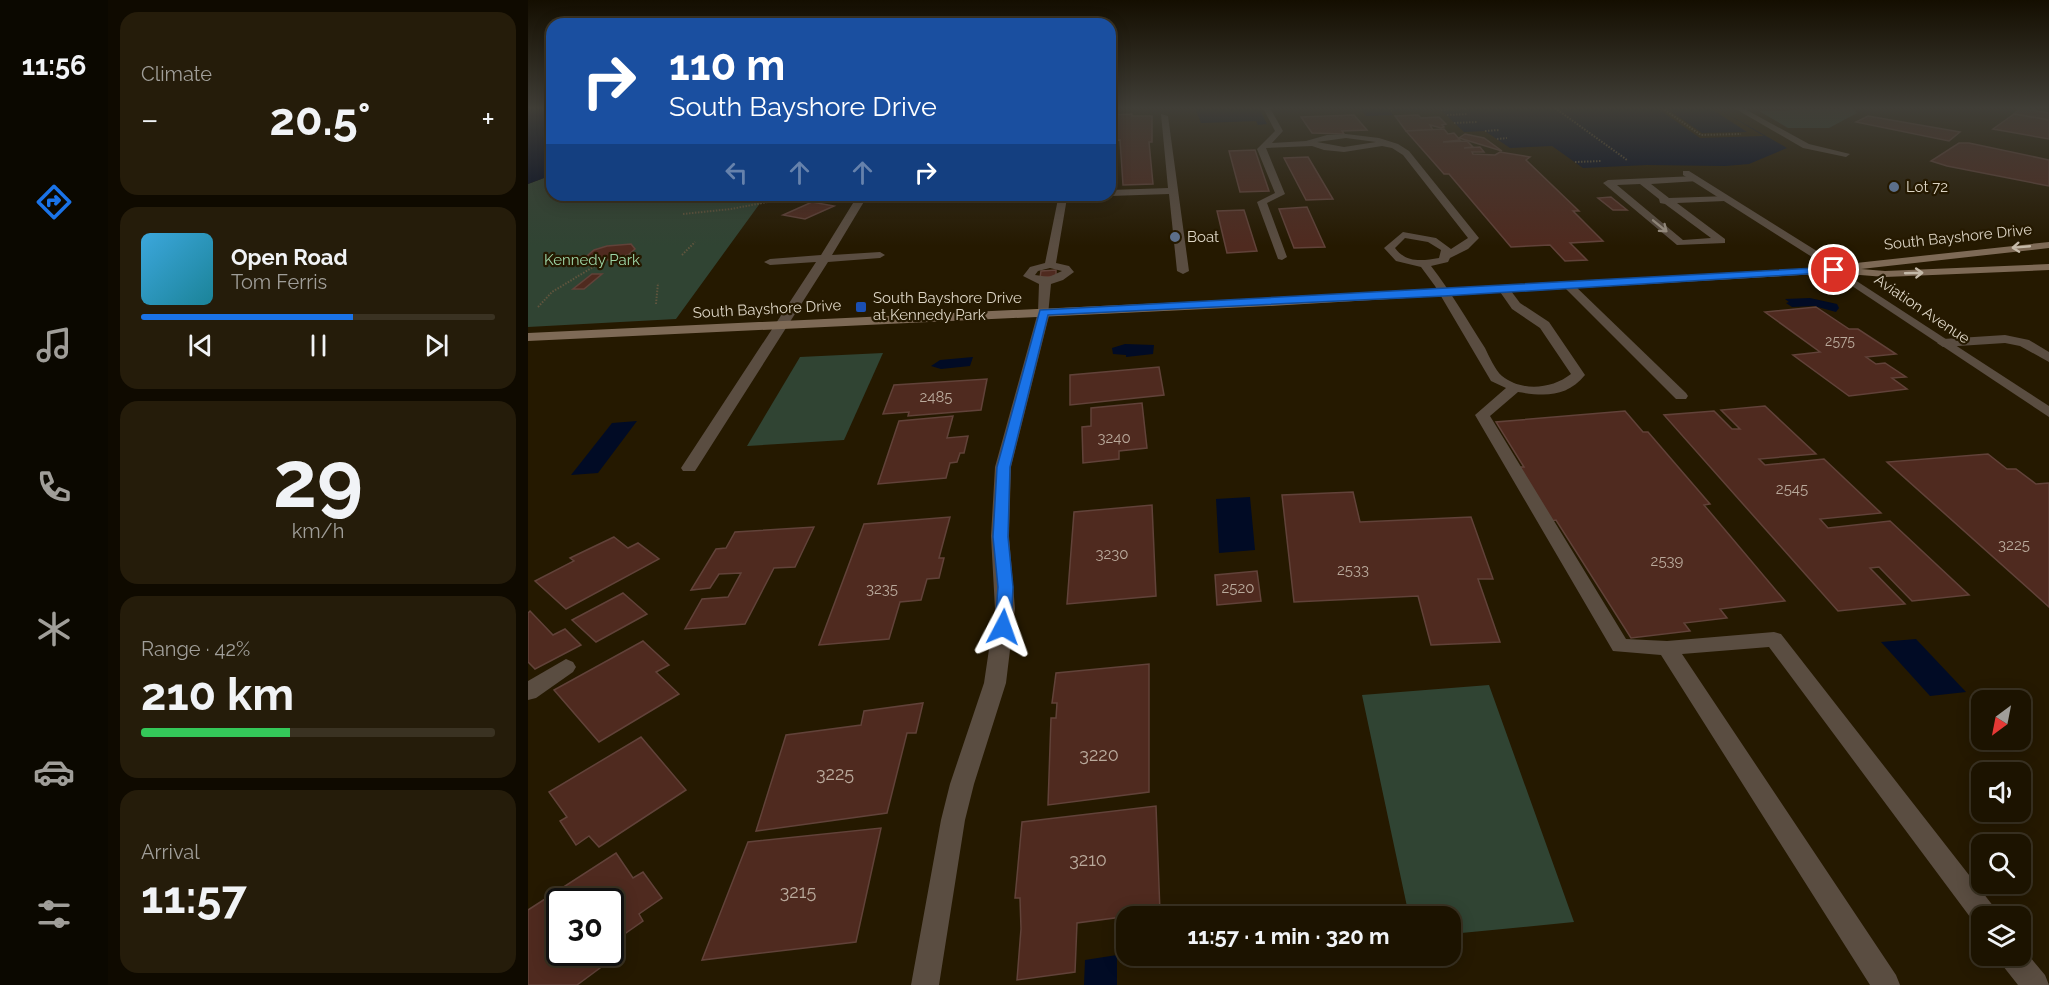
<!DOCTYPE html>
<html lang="en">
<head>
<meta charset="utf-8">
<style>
	body { margin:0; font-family:Raleway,sans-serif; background:#251c0a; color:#f1f3f6; height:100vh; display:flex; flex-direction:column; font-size:22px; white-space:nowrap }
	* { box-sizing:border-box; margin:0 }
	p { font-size:20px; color:#a09e99 }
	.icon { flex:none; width:33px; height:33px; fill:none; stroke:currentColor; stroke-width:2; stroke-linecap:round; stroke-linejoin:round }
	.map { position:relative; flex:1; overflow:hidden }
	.side { display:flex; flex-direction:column; gap:12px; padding:12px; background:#0f0a00; width:420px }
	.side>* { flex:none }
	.top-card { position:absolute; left:18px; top:18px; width:570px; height:183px; border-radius:18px; box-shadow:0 3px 15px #0003,0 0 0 2px #3a3222; background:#1a4fa0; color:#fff; overflow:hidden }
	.needle { width:39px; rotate:212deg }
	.fabs { position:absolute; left:1443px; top:690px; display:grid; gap:12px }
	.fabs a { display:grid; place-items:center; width:60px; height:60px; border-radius:12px; background:#1c1300; box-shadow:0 3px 15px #0003,0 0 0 2px #3a3222; font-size:30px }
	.speed { position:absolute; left:18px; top:888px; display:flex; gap:12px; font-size:30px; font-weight:700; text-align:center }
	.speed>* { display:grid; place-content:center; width:78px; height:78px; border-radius:50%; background:#1c1300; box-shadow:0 3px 15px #0003,0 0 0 2px #3a3222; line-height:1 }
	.speed .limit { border:3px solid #111; border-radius:9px; background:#fff; color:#111 }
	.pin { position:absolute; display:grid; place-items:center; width:51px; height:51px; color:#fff; margin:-26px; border:3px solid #fff; border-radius:50%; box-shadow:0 2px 6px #0007 }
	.me { position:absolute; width:66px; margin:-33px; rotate:4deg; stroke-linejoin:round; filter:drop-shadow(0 0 4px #0008) }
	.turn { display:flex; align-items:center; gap:21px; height:126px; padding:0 24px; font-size:27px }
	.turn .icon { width:78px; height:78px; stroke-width:2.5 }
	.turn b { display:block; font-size:42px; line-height:51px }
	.lanes { display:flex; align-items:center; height:57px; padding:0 24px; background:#0003; justify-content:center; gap:30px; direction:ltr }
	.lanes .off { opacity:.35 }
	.big { font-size:45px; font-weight:700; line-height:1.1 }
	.side .widget { flex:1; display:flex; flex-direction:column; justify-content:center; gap:9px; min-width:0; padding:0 21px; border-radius:18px; background:#251c0a }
	.side .dial { align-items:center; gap:0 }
	.dial b { font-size:78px; line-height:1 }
	.song { display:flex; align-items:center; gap:18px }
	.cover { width:72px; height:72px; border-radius:9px; background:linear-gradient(135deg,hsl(200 70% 55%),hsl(190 70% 35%)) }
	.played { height:6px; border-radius:3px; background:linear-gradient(90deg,#1a73e8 60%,#3a3222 60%) }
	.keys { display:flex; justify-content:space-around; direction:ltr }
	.heat { display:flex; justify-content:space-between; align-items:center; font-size:33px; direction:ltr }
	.charge { height:9px; border-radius:4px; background:linear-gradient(90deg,#34c759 42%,#3a3222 0) }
	.trip { position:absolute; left:588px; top:906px; width:345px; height:60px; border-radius:18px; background:#1c1300; box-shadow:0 3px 15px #0003,0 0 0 2px #3a3222; font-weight:700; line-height:60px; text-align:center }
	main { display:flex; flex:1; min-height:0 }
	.menu { display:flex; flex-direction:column; width:108px; justify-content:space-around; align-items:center; background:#0b0800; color:#a09e99 }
	.menu .icon { width:42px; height:42px }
	.menu .current { color:#1a73e8 }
	.menu b { font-size:27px; color:#f1f3f6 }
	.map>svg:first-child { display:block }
	.green { fill:#304433 }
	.water { fill:#010b25 }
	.pier { fill:#251900 }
	.building { fill:#4f2a1f; stroke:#614239; stroke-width:1.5 }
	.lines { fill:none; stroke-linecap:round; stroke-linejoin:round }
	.path { stroke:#5f553e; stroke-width:2; stroke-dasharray:1.5 1.5; stroke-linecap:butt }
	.service { fill:#5a4d41; fill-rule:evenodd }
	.minor { fill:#5a4d41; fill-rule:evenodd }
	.tertiary { fill:#5a4d41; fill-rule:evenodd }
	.secondary { fill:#7e6a56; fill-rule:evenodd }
	.oneway { stroke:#9c9183 }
	.oneway2 { stroke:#c5baa9 }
	.route { fill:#1a73e8; stroke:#114b97; stroke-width:1.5 }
	.service-dot { fill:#5c6f8a; stroke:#251900; stroke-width:2 }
	.transit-dot { fill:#1a4fb4; stroke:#251900; stroke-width:2 }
	.labels { text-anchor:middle; stroke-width:4.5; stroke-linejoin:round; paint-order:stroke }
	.far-number-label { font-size:14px; fill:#baaa9c }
	.far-poi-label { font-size:15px; fill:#ddd5c5; stroke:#251900; text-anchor:start }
	.far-street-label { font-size:15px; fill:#ddd5c5; stroke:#251900 }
	.far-park-label { font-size:15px; fill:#9ed6a7; stroke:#251900 }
	.number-label { font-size:15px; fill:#baaa9c }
	.near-number-label { font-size:18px; fill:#baaa9c }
</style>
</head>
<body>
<main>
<nav class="menu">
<b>11:56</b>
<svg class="icon current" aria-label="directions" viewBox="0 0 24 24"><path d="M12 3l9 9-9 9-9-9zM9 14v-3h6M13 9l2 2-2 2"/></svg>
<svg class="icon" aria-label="music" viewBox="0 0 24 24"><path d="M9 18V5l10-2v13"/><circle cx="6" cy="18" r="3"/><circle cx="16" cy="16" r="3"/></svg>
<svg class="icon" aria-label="phone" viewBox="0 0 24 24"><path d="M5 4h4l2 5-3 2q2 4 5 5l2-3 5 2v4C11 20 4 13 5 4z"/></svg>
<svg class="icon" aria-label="climate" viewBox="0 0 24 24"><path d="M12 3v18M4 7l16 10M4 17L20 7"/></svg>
<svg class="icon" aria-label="car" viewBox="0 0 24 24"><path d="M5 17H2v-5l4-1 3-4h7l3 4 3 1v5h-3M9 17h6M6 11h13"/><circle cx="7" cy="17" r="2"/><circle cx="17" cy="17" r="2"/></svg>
<svg class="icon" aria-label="filters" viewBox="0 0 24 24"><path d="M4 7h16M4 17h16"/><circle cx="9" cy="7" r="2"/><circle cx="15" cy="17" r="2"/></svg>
</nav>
<section class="side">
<div class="widget"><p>Climate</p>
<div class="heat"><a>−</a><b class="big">20.5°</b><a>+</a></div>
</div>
<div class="widget">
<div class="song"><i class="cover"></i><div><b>Open Road</b><p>Tom Ferris</p></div></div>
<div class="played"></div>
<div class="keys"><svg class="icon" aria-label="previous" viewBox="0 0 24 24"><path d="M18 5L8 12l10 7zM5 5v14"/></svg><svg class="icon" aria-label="pause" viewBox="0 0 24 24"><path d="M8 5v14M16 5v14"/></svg><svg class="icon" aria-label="next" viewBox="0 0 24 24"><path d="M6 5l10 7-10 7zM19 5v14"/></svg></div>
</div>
<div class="widget dial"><b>29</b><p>km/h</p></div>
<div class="widget"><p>Range · 42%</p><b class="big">210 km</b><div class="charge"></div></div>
<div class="widget"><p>Arrival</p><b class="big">11:57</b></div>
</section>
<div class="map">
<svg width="1521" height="985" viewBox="0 0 1521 985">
	<rect width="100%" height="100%" fill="#251900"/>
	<g class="green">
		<path d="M1325,108L1329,113L1301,128H1260L1231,111Z"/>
		<path d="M24,175V195H238L148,319L0,327V184Z"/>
		<path d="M355,353L316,440L219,446L272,357Z"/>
		<path d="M961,685L1046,922L923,934L922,916H881L834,695Z"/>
	</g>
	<g class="water">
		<path d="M0,108H24V175L0,184Z"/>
		<path d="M667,108H731L739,124L730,125L728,121L673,123Z"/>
		<path d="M832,108H1189L1259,148L1221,164L1197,166L1119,165L1055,168L1024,146L982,148L957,131L936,132L912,109L862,111L865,115L838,116Z"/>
		<path d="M1282,298L1309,304L1311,308L1308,312L1286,306L1264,307L1258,303L1261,302L1257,299Z"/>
		<path d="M597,344L626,345L625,354L598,357V355L585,354L584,348Z"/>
		<path d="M445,357L442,366L413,369L403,366L412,360Z"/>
		<path d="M109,421L70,473L43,475L84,423Z"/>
		<path d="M722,497L727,550L691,553L688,499Z"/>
		<path d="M1388,639L1438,692L1402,696L1353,642Z"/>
		<path d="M589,955V985H556L557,960Z"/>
	</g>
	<path class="pier" d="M1129,108H1138L1174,133L1219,132L1182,108H1189L1236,136L1172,138Z"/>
	<g class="building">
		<path d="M1492,108L1521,113V120L1486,114Z"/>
		<path d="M604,114V116H624V142H621L625,184L595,185L592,140L582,142V115Z"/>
		<path d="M1486,114L1521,120V139L1465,129Z"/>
		<path d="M826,115L839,130L814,131L816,134L784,133L773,117Z"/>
		<path d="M890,115L893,118L911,117L918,124L914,125L916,127L913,128L902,125L905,130L878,131L867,116Z"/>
		<path d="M1340,116L1432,132L1421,141L1328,122Z"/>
		<path d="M916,129L920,134L926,133L932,140L915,142L939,141L945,147L936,148L952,147L956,152H944L945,154L967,155L972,152L1002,157L998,160L1051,211H1045L1075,241L1042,243L1059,260L1037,261L1022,245L983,247L921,174H916L878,131Z"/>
		<path d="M937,134L956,138L974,151L931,138Z"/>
		<path d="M1431,143H1441L1521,160V186L1419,166L1403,161Z"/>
		<path d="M727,150L741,191L712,192L701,151Z"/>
		<path d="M780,157L805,199L778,200L756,158Z"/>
		<path d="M1083,197L1099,210H1085L1070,198Z"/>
		<path d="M284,202L306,206L277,219L255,215Z"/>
		<path d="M779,207L797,247L766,248L751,209Z"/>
		<path d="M716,210L729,251L699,253L689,211Z"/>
		<path d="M103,244L107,249L100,255L80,260H68L59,256L66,250L79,246Z"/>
		<path d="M528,270V276L512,278L513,271Z"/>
		<path d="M64,274H74L56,289H45Z"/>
		<path d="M1288,307L1321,329H1330L1368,354L1338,357L1348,364L1357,363L1378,377L1364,378L1379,389L1321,396L1265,355L1292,352L1237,312Z"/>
		<path d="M631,367L636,395L542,405V375Z"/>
		<path d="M459,379L453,410L380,416L381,412L355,414L366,385Z"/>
		<path d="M614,403L619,448L591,451V459L555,463L554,427L563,426V408Z"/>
		<path d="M1237,406L1288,454L1231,459L1237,465L1296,459L1353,513L1292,519L1300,528L1362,521L1441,595L1384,601L1351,567L1342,568L1377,604L1310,611L1136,415L1186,411L1204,429H1212L1193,410Z"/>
		<path d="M1097,411L1115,432H1120L1182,504L1176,505L1257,601L1192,609L1199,618L1156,623L1162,631L1103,638L1028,520L1023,521L989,467H996L968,422Z"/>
		<path d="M425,416L419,438L440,436L436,453H432L429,462L422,463L418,478L350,484L371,421Z"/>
		<path d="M1460,454L1479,469H1488L1508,484L1521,483V607L1359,462Z"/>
		<path d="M825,492L832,522L943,517L965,579H950L972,642L903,645L890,596L766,602L754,495Z"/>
		<path d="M624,505L628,596L539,604L546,512Z"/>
		<path d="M422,517L411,558H416L411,578L399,579L393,600L372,602L361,639L291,645L336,524Z"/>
		<path d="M286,527L267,567L246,568L217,624L157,629L174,599L200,597L213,573L191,574L182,588L163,590L188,549L198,548L207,532Z"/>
		<path d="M86,537L100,548L110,543L131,559L38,609L7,581L46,561L42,558Z"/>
		<path d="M729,571L733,601L689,605L687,575Z"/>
		<path d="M95,593L119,614L68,642L44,620Z"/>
		<path d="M2,611L25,635L37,629L53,645L7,669L0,662V613Z"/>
		<path d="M115,641L141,665L128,672L151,694L71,742L26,690Z"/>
		<path d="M621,664V792L520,805L523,718H528L529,703H524L528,673Z"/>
		<path d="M395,703L388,733H379L359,813L228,831L258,735L333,725L336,711Z"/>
		<path d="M113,737L158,790L71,847L61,836L48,845L32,821L39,817L21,792Z"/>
		<path d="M628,806L632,912L549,923L547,972L489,980L493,929L492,898H487L494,822Z"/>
		<path d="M353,828L328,942L174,960L220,842Z"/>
		<path d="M88,853L105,878L115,872L134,898L111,914L115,921L82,944V902H32V952H70L76,965L49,985H0V910Z"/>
	</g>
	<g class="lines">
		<g class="path">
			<path d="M861,108L864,111"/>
			<path d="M1027,108L1099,160"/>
			<path d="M1134,108L1173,135L1213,134"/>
			<path d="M913,110L941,108"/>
			<path d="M919,115L940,114"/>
			<path d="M926,123L949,122"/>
			<path d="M957,131L971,130"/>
			<path d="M969,139L979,138"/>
			<path d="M1047,162L1074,161"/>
			<path d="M155,214L203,209L276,195"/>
			<path d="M154,255L167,242"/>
			<path d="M128,304L130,283"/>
			<path d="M10,307L24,292L70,264"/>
		</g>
		<g class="service">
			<path d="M735,108H742L755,131L744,143L778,141L799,135L818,134L851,138L870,144L881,151L951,238L940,249L922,258L920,262L903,266C923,292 939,320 957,348C961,356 967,370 974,376C994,392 1024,389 1043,374L1012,328L984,309L970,289L972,287H980L992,303L1021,322L1057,375C1038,398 1016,396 990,392L962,416L1098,639L1139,641L1246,632L1253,634L1466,907L1470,916H1454V927L1448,925L1241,647L1154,654L1368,975L1372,985H1342L1133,655L1085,651L947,415L978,388L963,381L907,286L893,267L868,261L856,248L875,232L908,238L923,249L940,238L875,155L864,148L854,146L816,152L796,150L784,146L738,148L757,194L739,203L759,257L754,260L750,259L729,202L747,193L729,149L747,131ZM818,138L848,142L816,147L789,142ZM877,238L900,242L913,250L911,258C894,261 878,263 867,248Z"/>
			<path d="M1206,108H1215L1281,144L1322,154L1318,157L1275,148Z"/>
			<path d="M633,114L640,116L661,271L655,274L649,271L641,194L582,196L579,195H582V190L640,188Z"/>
			<path d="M1167,176L1170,177V181L1123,184L1141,198L1200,196V200L1197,201L1149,203L1197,239V243L1149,245L1075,183L1080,180ZM1112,184L1131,199L1132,203L1137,204L1183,238L1155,240L1089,185Z"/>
			<path d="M330,195H340L304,255L352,252L357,255L352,258L300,262L169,468L167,471H155L153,468L288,262L242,265L236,262L242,259L293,255Z"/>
			<path d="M483,195H549L539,198L528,263L541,266L546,272L535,280L523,284L520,315H512L510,312L511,284L495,276L502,267L517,263L530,199L458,202L453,199L458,196ZM522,268L534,271L521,277L507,275L510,271Z"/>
			<path d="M1041,283L1045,284L1158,393L1160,396L1158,399H1148L1037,288V284Z"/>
			<path d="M1477,335L1501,340L1521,352V362L1492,346L1477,343L1415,347L1409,343L1415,339Z"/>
			<path d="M38,659L45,662L48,667L45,672L8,698L0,700V681Z"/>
			<path d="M1492,945L1517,975L1521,985H1490L1475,966L1471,956H1492Z"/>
		</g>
		<g class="minor">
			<path d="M1155,171H1161L1292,253L1313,270L1307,273L1284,257L1155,175Z"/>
			<path d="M516,308L522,312L483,467L481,536L487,609L478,683L446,784L437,820L411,985H383L413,820L422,784L456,683L467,609L463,536L467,467L510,312Z"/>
		</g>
		<path class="tertiary" d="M1307,267L1521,406V417L1303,272V268Z"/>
		<path class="secondary" d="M1521,242V248L1333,269L1357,271L1521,264V270L1357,277L1307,273L741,306L0,341V333L741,298L1307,267L1324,268V264L1328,263Z"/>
	</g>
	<defs><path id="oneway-shaft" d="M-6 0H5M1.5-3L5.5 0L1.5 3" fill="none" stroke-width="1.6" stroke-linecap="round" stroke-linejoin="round" transform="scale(1.5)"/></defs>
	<use class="oneway" href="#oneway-shaft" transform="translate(1132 226) rotate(39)"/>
	<g class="oneway2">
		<use href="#oneway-shaft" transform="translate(1493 247) rotate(175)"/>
		<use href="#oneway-shaft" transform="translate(1386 273) rotate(-2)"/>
	</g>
	<linearGradient id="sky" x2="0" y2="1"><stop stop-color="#140e00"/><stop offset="0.44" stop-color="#403e37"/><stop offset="1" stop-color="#403e37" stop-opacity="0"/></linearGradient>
	<rect width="1521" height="246" fill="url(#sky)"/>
	<path class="route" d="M1306,267L1311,270L1310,272L916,296L520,315L482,467L480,537L485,587L483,627L481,631H470L467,627L470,587L465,537L469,467L512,310Z"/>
	<g class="service-dot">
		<circle cx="1366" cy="187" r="6"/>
		<circle cx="647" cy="237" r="6"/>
	</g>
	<rect class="transit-dot" x="327" y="301" width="12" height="12" rx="3"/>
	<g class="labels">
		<g class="far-number-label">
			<text x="1312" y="346">2575</text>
		</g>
		<g class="far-poi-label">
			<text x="1378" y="192">Lot 72</text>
			<text x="659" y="242">Boat</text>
			<text x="345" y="303">South Bayshore Drive<tspan x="345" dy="17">at Kennedy Park</tspan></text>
		</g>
		<g class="far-street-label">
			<text transform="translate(1430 237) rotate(-6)" y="5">South Bayshore Drive</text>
			<text transform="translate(239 309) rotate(-3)" y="5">South Bayshore Drive</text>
			<text transform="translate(1394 309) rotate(34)" y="5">Aviation Avenue</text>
		</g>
		<g class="far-park-label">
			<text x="64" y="265">Kennedy Park</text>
		</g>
		<g class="number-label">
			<text x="408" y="402">2485</text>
			<text x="586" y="443">3240</text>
			<text x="1264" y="494">2545</text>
			<text x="1486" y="550">3225</text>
			<text x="584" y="559">3230</text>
			<text x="1139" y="566">2539</text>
			<text x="825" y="575">2533</text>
			<text x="710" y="593">2520</text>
			<text x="354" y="594">3235</text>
		</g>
		<g class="near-number-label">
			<text x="571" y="761">3220</text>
			<text x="307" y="780">3225</text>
			<text x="560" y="866">3210</text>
			<text x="270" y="898">3215</text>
		</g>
	</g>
</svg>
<div class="fabs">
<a><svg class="needle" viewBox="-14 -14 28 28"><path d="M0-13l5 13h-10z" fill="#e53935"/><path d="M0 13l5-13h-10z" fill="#a09e99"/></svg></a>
<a><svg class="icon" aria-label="sound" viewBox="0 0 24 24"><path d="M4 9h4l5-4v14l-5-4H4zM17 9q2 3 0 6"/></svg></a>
<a><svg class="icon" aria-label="search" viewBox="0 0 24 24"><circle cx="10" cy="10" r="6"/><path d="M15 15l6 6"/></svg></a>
<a><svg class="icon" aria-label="layers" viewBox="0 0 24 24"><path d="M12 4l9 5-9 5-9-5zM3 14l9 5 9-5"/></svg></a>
</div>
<div class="speed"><div class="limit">30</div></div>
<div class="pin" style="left:1306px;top:270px;background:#d93025"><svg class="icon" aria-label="arrive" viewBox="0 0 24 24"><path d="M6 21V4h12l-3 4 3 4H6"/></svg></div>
<svg class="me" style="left:475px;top:627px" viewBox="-20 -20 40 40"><path d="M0-17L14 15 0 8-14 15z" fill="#1a73e8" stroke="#fff" stroke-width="4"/></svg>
<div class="trip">11:57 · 1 min · 320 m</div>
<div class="top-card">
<div class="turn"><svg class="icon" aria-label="right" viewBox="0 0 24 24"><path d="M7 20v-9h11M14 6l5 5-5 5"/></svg><div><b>110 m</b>South Bayshore Drive</div></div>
<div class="lanes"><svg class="icon off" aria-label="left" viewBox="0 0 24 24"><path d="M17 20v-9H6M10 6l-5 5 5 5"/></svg><svg class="icon off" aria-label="ahead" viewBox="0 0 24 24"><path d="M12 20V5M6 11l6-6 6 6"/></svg><svg class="icon off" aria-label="ahead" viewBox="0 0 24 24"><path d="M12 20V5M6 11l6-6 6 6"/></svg><svg class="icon" aria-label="right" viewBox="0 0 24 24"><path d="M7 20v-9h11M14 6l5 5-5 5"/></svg></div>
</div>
</div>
</main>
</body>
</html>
